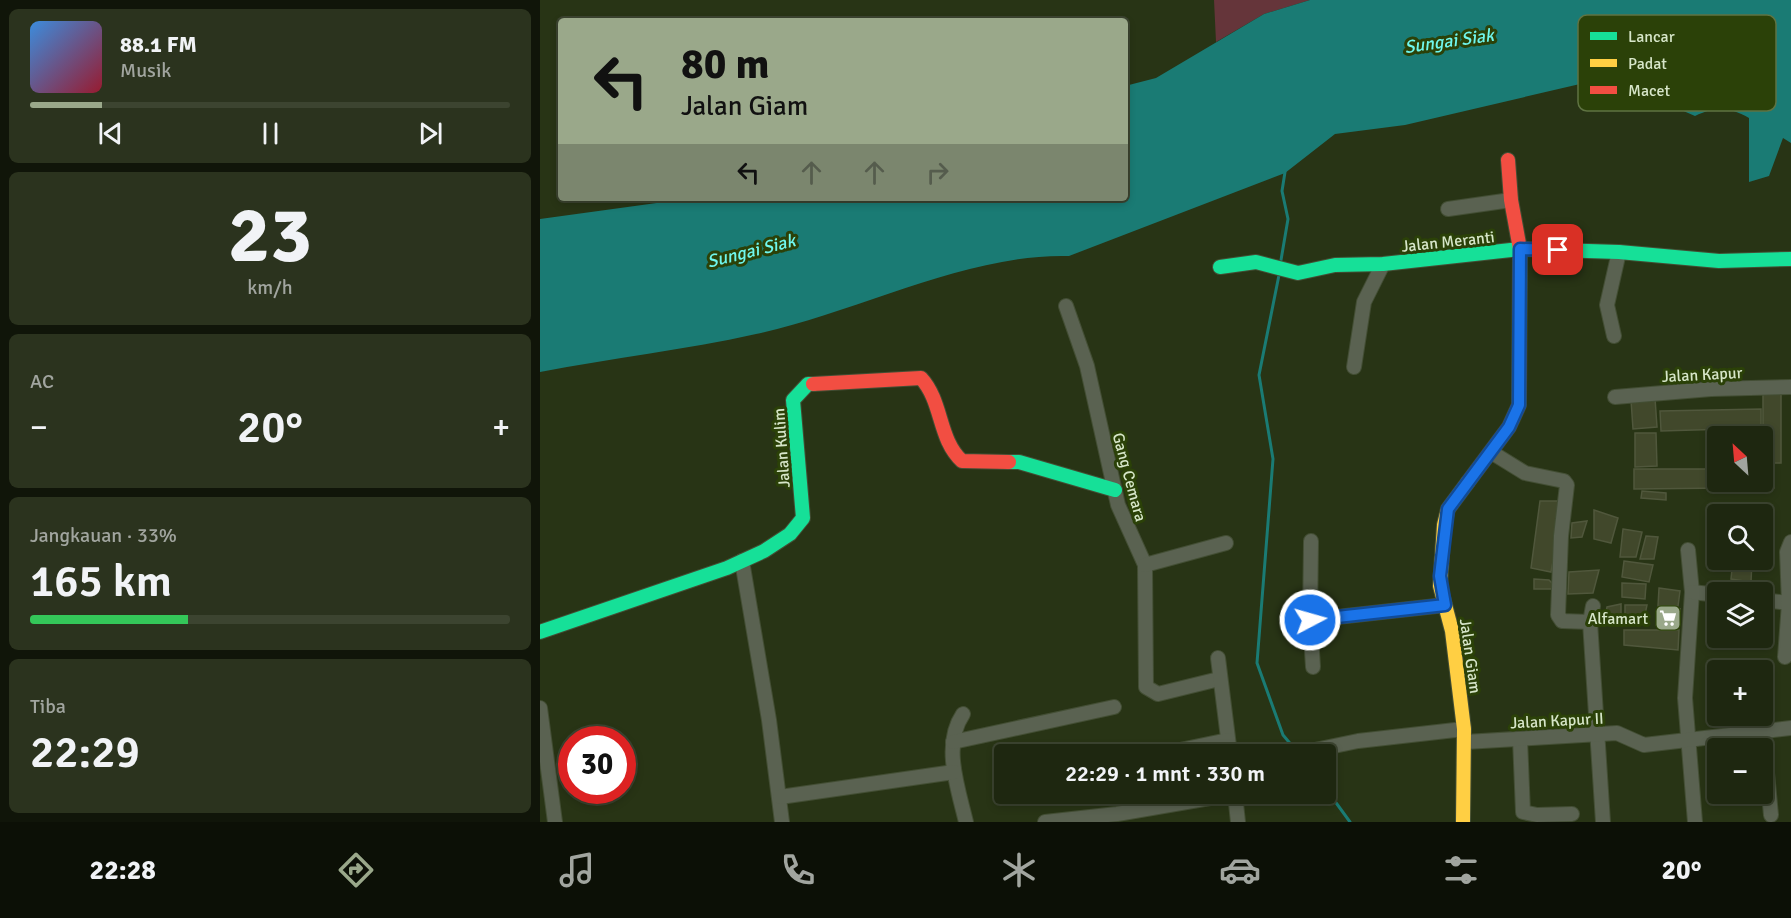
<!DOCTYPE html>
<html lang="id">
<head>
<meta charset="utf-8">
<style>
	body { margin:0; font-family:Signika,sans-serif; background:#2b331e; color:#f1f3f6; height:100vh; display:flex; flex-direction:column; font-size:22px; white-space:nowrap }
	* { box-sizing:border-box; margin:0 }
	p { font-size:20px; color:#a1a59f }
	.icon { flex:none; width:33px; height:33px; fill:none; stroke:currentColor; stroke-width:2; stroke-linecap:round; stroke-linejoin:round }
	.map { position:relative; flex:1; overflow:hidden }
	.panel { display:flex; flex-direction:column; gap:9px; padding:9px; background:#101509; width:540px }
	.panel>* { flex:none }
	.top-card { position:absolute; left:18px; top:18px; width:570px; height:183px; border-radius:6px; box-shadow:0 3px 9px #0003,0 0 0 2px #3c4430; background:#9aa88a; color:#111; overflow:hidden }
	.needle { width:39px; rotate:334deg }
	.fabs { position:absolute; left:1167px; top:426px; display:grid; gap:12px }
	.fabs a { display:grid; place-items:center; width:66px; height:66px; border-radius:6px; background:#1e2710; box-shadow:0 3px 9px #0003,0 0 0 2px #3c4430; font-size:30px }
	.speed { position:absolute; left:18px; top:726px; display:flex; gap:12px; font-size:30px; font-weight:700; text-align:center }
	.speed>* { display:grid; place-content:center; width:78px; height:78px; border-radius:50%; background:#1e2710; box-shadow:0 3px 9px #0003,0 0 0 2px #3c4430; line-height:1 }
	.speed .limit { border:9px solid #d22; background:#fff; color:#111 }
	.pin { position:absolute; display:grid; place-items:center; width:51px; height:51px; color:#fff; margin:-26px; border-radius:12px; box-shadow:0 3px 9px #0006 }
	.me { position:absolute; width:66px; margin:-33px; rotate:84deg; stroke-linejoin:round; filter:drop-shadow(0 0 4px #0008) }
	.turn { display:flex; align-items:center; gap:21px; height:126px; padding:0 24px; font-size:27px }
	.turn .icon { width:78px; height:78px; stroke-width:2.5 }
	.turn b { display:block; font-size:42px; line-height:51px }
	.lanes { display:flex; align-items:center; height:57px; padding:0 24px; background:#0003; justify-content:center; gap:30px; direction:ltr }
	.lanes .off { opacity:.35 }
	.big { font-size:45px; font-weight:600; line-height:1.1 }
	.panel .card { flex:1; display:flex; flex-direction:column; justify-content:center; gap:9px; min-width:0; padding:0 21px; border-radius:9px; background:#2b331e }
	.panel .dial { align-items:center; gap:0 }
	.dial b { font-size:78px; line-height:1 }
	.song { display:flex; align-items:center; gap:18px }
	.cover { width:72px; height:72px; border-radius:9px; background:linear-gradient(135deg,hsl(210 70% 55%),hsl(350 70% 35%)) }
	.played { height:6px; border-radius:3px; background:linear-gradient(90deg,#9aa88a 15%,#3c4430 15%) }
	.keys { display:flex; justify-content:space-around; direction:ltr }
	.heat { display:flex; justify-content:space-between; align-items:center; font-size:33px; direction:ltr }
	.charge { height:9px; border-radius:4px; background:linear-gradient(90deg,#34c759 33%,#3c4430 0) }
	.trip { position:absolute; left:454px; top:744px; width:342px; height:60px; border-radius:6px; background:#1e2710; box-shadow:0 3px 9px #0003,0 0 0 2px #3c4430; font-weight:600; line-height:60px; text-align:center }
	.tab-bar { display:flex; height:96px; justify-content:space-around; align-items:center; background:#0c1006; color:#a1a59f }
	.tab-bar .icon { width:42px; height:42px }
	.tab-bar .active { color:#9aa88a }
	.tab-bar b { font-size:27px; color:#f1f3f6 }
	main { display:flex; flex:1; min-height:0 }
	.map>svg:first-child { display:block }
	.green { fill:#65353a }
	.water { fill:#1a7b74 }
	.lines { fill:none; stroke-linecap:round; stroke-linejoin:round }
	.stream { stroke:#1a7b74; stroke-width:3 }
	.building { fill:#41482b; stroke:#50573c; stroke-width:1.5 }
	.street-casing { stroke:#434e34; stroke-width:16 }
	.fast-casing { stroke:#434e34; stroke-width:16 }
	.slow-casing { stroke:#434e34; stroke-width:16 }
	.jam-casing { stroke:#434e34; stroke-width:16 }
	.street { stroke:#5a6251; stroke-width:14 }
	.fast { stroke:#16e098; stroke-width:14 }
	.slow { stroke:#ffcf43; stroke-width:14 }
	.jam { stroke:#f24e42; stroke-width:14 }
	.route-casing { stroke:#114b97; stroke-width:15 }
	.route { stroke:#1a73e8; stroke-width:10 }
	.labels { text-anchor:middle; stroke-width:6; stroke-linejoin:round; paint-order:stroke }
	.street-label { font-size:16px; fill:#d7e6c9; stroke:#2b4108 }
	.poi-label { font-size:16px; fill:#d7e6c9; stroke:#2b4108; text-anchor:end }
	.water-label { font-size:18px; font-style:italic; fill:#6ff7ee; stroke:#2b4108 }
	.key { fill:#2b4108; stroke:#5f7342; stroke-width:1.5 }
	.key-label { font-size:16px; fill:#d7e6c9 }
</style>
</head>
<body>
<main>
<section class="panel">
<div class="card">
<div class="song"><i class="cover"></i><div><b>88.1 FM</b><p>Musik</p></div></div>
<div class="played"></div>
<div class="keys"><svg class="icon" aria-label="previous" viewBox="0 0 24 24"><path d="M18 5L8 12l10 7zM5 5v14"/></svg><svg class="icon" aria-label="pause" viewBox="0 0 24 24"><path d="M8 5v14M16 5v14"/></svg><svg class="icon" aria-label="next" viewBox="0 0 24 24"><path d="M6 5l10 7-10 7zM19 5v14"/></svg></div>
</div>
<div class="card dial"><b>23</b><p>km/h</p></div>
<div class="card"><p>AC</p>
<div class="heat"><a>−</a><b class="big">20°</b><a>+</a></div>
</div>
<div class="card"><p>Jangkauan · 33%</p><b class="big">165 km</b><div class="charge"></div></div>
<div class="card"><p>Tiba</p><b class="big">22:29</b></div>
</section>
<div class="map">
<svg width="1251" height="822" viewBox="0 0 1251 822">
	<rect width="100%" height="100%" fill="#283415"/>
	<path class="green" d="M674,0H770L724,14L676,42Z"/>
	<path class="water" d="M770,0H1251V143L1243,138L1229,176L1209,182V118C1189,107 1176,106 1155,116L1100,92L1040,84L865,125L795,134L745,173L529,256C428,253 315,313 216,334C145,350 72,358 0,372V219L153,198H585V86L616,78L724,14Z"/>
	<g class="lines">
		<g class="stream">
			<path d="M741,260L748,219L742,191L745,172"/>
			<path d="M739,275L719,375L733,459L717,663L743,735L759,754"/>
			<path d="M786,789L810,822"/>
		</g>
	</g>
	<g class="building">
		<path d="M1241,391V463H1223V392Z"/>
		<path d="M1115,398L1117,427L1093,429L1091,400Z"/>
		<path d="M1221,409V428L1121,431L1120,411Z"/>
		<path d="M1095,433H1116L1117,466L1095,467Z"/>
		<path d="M1175,433H1194V436H1178V465Z"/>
		<path d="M1094,469H1178V482H1188V488L1094,489Z"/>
		<path d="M1222,470H1234V488H1191L1192,482H1222Z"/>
		<path d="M1102,491L1126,493V500L1101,498Z"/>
		<path d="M1000,501H1024L1011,572L991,568Z"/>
		<path d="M1054,510L1078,518L1071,543L1054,539Z"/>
		<path d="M1047,521L1042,537L1031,538L1032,523Z"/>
		<path d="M1083,529L1102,532L1096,557H1080Z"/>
		<path d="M1106,536L1118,537L1114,559H1100Z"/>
		<path d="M1193,560H1212L1211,582L1191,579Z"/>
		<path d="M1084,561L1113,565L1109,582L1082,577Z"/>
		<path d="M1059,570L1053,593L1028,594L1029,572Z"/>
		<path d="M994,579L1009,580L1018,589H994Z"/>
		<path d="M1082,583L1106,584L1105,599L1082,597Z"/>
		<path d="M1119,588L1140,591L1138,606H1118Z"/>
		<path d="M1081,604V617H1065L1067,607Z"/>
		<path d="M1085,605H1107L1103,624L1085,622Z"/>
		<path d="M1140,609L1137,627L1116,625L1118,612Z"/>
		<path d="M1084,630H1139L1138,650L1084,645Z"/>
	</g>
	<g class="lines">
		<g class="street-casing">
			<g id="street">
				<path d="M908,209L971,200"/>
				<path d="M526,306L547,366L578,505L605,565L606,687L618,694L679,679"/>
				<path d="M1074,336L1067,305L1079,252"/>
				<path d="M814,367L824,302L843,264"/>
				<path d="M1075,397L1171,389L1251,387"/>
				<path d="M951,452L985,473L1024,481L1027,485L1021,536L1018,615L1022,621L1050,622"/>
				<path d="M771,541L770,620L773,667"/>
				<path d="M1148,550L1152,592L1145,698L1155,822"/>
				<path d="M202,561L229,720L242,822"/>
				<path d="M605,565L686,543"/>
				<path d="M1152,592L1178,595"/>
				<path d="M1222,600L1249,603"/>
				<path d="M1053,606L1050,622L1063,822"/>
				<path d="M770,620L905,605"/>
				<path d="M1245,657L1249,603L1247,552L1251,542"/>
				<path d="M678,658L690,754"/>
				<path d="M0,708L15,822"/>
				<path d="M423,714C402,745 418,788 426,822"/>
				<path d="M1223,731L1231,815"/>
				<path d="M980,739L983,812L997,815L1032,814"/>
				<path d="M413,742L574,707"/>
				<path d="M925,742L1077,733L1104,745L1251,728"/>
				<path d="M770,751L818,741L924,729"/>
				<path d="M621,754L688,740"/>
				<path d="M695,794L698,822"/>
				<path d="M240,797L414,772"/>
				<path d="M505,822L577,814L693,794"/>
			</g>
		</g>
		<g class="fast-casing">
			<g id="fast">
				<path d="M680,267L716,262L758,273L795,265L843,264L980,249L1079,252L1179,261L1251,259"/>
				<path d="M469,462H479L575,490"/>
				<path d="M0,632L187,568L224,551L250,534L263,518L253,400L268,384H273"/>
			</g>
		</g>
		<g class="slow-casing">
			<path id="slow" d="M923,822L924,729L912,631L900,586L904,525L908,509L928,482"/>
		</g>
		<g class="jam-casing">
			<g id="jam">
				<path d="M273,384L381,378C403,402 398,439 422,461L469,462"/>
				<path d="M928,482L969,427L979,405L980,249L971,200L968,160"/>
			</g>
		</g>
		<use href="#street" class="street"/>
		<use href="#fast" class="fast"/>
		<use href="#slow" class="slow"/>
		<use href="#jam" class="jam"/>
	</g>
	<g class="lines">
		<g class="route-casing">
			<path id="route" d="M770,620L905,605L900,576L908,509L969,427L979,405L980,249L1018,250"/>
		</g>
		<use href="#route" class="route"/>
	</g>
	<defs>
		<g id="supermarket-square" transform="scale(1.35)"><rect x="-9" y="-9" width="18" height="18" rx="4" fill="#9aa88a" stroke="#2b4108"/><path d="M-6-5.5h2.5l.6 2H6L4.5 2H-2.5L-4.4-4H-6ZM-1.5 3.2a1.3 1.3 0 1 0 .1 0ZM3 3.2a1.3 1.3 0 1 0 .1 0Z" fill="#fff"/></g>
	</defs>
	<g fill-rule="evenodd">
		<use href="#supermarket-square" x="1128" y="618"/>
	</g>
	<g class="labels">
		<g class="street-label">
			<text transform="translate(908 241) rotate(-6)" y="6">Jalan Meranti</text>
			<text transform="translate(1162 374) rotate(-3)" y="6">Jalan Kapur</text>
			<text transform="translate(241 448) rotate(-94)" y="6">Jalan Kulim</text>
			<text transform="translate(590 477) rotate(75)" y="6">Gang Cemara</text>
			<text transform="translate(931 656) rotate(82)" y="6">Jalan Giam</text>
			<text transform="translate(1017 720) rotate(-3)" y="6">Jalan Kapur II</text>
		</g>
		<g class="poi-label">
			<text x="1108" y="624">Alfamart</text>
		</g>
		<g class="water-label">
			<text transform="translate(909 41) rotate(-8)" y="6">Sungai Siak</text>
			<text transform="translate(211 251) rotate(-14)" y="6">Sungai Siak</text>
		</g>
	</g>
	<rect x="1038" y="15" width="198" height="96" rx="9" class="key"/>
	<rect x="1050" y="32" width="27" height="8" fill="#16e098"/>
	<rect x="1050" y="59" width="27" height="8" fill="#ffcf43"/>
	<rect x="1050" y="86" width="27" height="8" fill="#f24e42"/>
	<g class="key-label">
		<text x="1088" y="42">Lancar</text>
		<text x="1088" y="69">Padat</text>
		<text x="1088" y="96">Macet</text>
	</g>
</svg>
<div class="fabs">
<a><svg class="needle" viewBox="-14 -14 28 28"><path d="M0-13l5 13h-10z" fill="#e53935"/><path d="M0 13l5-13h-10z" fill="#a1a59f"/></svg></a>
<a><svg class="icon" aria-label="search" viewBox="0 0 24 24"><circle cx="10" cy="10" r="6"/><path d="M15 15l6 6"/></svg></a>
<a><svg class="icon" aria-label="layers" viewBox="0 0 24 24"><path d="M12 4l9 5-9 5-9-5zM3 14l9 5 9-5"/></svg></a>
<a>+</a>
<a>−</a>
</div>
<div class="speed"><div class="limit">30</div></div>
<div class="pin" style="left:1018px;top:250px;background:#d93025"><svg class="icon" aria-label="arrive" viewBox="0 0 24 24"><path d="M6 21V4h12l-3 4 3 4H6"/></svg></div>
<svg class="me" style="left:770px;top:620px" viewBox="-20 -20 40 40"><circle r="17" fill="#1a73e8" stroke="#fff" stroke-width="3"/><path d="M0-11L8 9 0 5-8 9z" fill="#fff"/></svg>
<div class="trip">22:29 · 1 mnt · 330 m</div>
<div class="top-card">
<div class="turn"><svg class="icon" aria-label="left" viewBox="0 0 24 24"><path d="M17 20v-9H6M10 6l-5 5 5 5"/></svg><div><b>80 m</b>Jalan Giam</div></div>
<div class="lanes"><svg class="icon" aria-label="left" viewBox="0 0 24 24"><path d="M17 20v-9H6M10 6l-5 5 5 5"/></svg><svg class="icon off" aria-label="ahead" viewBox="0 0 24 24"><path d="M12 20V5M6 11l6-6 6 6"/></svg><svg class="icon off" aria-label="ahead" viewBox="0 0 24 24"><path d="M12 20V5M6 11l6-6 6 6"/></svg><svg class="icon off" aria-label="right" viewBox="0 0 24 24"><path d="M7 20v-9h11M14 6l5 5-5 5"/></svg></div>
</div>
</div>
</main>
<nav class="tab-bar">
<b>22:28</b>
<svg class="icon active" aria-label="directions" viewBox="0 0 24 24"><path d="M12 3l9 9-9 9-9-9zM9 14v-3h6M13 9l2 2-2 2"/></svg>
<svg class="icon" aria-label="music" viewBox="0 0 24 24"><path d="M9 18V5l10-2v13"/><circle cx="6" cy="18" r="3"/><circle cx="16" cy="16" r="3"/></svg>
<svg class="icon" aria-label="phone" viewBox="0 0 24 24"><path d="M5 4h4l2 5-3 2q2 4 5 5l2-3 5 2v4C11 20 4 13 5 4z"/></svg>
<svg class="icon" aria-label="climate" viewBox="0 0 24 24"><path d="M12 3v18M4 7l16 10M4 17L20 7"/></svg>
<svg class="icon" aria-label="car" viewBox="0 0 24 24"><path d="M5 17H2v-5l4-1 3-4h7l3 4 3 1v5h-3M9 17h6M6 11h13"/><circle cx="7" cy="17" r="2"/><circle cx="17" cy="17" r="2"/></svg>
<svg class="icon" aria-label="filters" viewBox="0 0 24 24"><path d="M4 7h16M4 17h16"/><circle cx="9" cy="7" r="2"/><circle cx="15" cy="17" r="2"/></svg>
<b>20°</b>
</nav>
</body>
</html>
